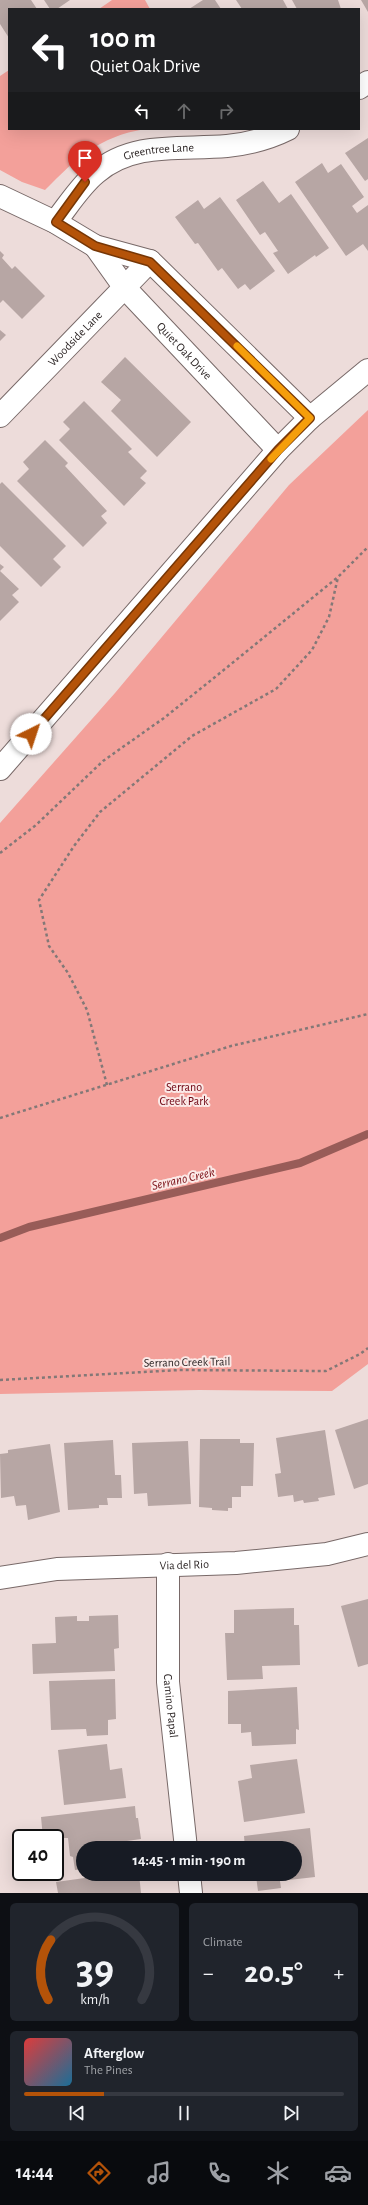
<!DOCTYPE html>
<html lang="en">
<head>
<meta charset="utf-8">
<style>
	body { margin:0; font-family:"Alegreya Sans",sans-serif; background:#20242c; color:#f1f3f6; height:100vh; display:flex; flex-direction:column; font-size:15px; white-space:nowrap }
	* { box-sizing:border-box; margin:0 }
	p { font-size:13px; color:#9ea1a6 }
	.icon { flex:none; width:22px; height:22px; fill:none; stroke:currentColor; stroke-width:2; stroke-linecap:round; stroke-linejoin:round }
	.map { position:relative; height:1893px; overflow:hidden }
	.sheet { display:flex; flex-direction:column; gap:10px; padding:10px; background:#0d0f14; flex:1 }
	.sheet>* { flex:none }
	.banner { position:absolute; left:8px; top:8px; width:352px; height:122px; border-radius:0px; box-shadow:0 4px 16px #0002; background:#202124; color:#fff; overflow:hidden }
	.speed { position:absolute; left:12px; top:1829px; display:flex; gap:8px; font-size:20px; font-weight:700; text-align:center }
	.speed>* { display:grid; place-content:center; width:52px; height:52px; border-radius:50%; background:#171b24; box-shadow:0 4px 16px #0002; line-height:1 }
	.speed .limit { border:2px solid #111; border-radius:6px; background:#fff; color:#111 }
	.pin { position:absolute; display:grid; place-items:center; width:34px; height:34px; color:#fff; margin:-41px -17px; border-radius:50% 50% 50% 0; rotate:-45deg; box-shadow:0 0 4px #0007 }
	.pin .icon { rotate:45deg }
	.me { position:absolute; width:44px; margin:-22px; rotate:41deg; stroke-linejoin:round; filter:drop-shadow(0 0 3px #0008) }
	.turn { display:flex; align-items:center; gap:14px; height:84px; padding:0 16px; font-size:18px }
	.turn .icon { width:52px; height:52px; stroke-width:2.5 }
	.turn b { display:block; font-size:28px; line-height:34px }
	.lanes { display:flex; align-items:center; height:38px; padding:0 16px; background:#0003; justify-content:center; gap:20px; direction:ltr }
	.lanes .off { opacity:.35 }
	.big { font-size:30px; font-weight:700; line-height:1.1 }
	.sheet .widget { flex:1; display:flex; flex-direction:column; justify-content:center; gap:6px; min-width:0; padding:0 14px; border-radius:6px; background:#20242c }
	.sheet .dial { align-items:center; gap:0 }
	.dial svg { height:104px; overflow:visible; fill:none; stroke:#363941; stroke-width:7; stroke-linecap:round; text-anchor:middle }
	.dial text { fill:#f1f3f6; stroke:none }
	.song { display:flex; align-items:center; gap:12px }
	.cover { width:48px; height:48px; border-radius:6px; background:linear-gradient(135deg,hsl(0 70% 55%),hsl(200 70% 35%)) }
	.played { height:4px; border-radius:2px; background:linear-gradient(90deg,#b45309 25%,#363941 25%) }
	.keys { display:flex; justify-content:space-around; direction:ltr }
	.heat { display:flex; justify-content:space-between; align-items:center; font-size:22px; direction:ltr }
	.sheet .tiles { flex:1; display:grid; gap:10px; grid-template-columns:1fr 1fr }
	.widget:last-child { grid-column:span 2 }
	.trip { position:absolute; left:76px; top:1841px; width:226px; height:40px; border-radius:20px; background:#171b24; box-shadow:0 4px 16px #0002; font-weight:700; line-height:40px; text-align:center }
	.tabs { display:flex; height:64px; justify-content:space-around; align-items:center; background:#090b0e; color:#9ea1a6 }
	.tabs .icon { width:28px; height:28px }
	.tabs .current { color:#b45309 }
	.tabs b { font-size:18px; color:#f1f3f6 }
	.map>svg:first-child { display:block }
	.green { fill:#f3a09a }
	.lines { fill:none; stroke-linecap:round; stroke-linejoin:round }
	.stream { stroke:#985c58; stroke-width:8 }
	.building { fill:#b7a6a4 }
	.minor-casing { stroke:#786968; stroke-width:24 }
	.tertiary-casing { stroke:#786968; stroke-width:24 }
	.path { stroke:#837877; stroke-width:2.5; stroke-dasharray:3 3; stroke-linecap:butt }
	.minor { stroke:#fff; stroke-width:22 }
	.tertiary { stroke:#fff; stroke-width:22 }
	.route-casing { stroke:#753606; stroke-width:10 }
	.route { stroke:#b45309; stroke-width:7 }
	.slow { stroke:#f59e0b; stroke-width:7 }
	.labels { text-anchor:middle; stroke-width:4; stroke-linejoin:round; paint-order:stroke }
	.street-label { font-size:12px; fill:#2c2525; stroke:#fbe9e7 }
	.park-label { font-size:12px; fill:#6c000f; stroke:#fbe9e7 }
	.water-label { font-size:13px; font-style:italic; fill:#811a20; stroke:#fbe9e7 }
</style>
</head>
<body>
<div class="map">
<svg width="368" height="1893" viewBox="0 0 368 1893">
	<rect width="100%" height="100%" fill="#eddcda"/>
	<g class="green">
		<path d="M112,0H145L150,9H99Z"/>
		<path d="M9,70V129H145C98,137 77,158 45,190L22,182L0,170V76Z"/>
		<path d="M368,410V1364L332,1391L199,1390L0,1394V823L115,693L289,485Z"/>
	</g>
	<g class="lines">
		<path class="stream" d="M0,1238L29,1227L300,1163L368,1134"/>
	</g>
	<g class="building">
		<path d="M0,0H31L37,9H9V38L0,24Z"/>
		<path d="M44,0H70L57,9H50Z"/>
		<path d="M203,0H215L221,9H189Z"/>
		<path d="M236,0H283L288,9H242Z"/>
		<path d="M292,0H338L341,9H297Z"/>
		<path d="M361,0H368V12Z"/>
		<path d="M368,138V179L365,181L345,153Z"/>
		<path d="M322,163L328,173L341,164L364,197L352,206L357,213L368,205V251L363,244L346,256L295,182Z"/>
		<path d="M263,181L279,203L291,194L329,248L316,257L315,255L288,274L273,253L278,251L265,232L260,235L236,200Z"/>
		<path d="M220,197L275,271L250,290L245,284L238,289L222,268L218,271L198,243L195,244L175,217L198,200L204,209Z"/>
		<path d="M0,251L4,255L2,258L12,269L15,266L45,296L22,319L3,300L0,303Z"/>
		<path d="M0,330L6,335L0,341Z"/>
		<path d="M125,357L191,422L157,457L111,411L121,400L101,382Z"/>
		<path d="M84,401L132,449L128,452L147,471L140,478L146,483L124,506L59,440L70,429L63,422Z"/>
		<path d="M45,440L68,463L65,466L107,511L101,516L107,523L83,547L17,481L29,469L23,462Z"/>
		<path d="M2,482L66,546L53,559L61,567L41,587L0,546V484Z"/>
		<path d="M0,564L4,567L0,571L19,589L12,595L19,602L0,621Z"/>
		<path d="M368,1419V1484L354,1489L335,1430Z"/>
		<path d="M325,1430L335,1495L318,1498L319,1501L304,1503L303,1500L294,1502L293,1495L278,1497L275,1474L281,1473L276,1438Z"/>
		<path d="M200,1439H240V1443H254L253,1486H241V1497H232V1508H228V1511L212,1510V1508L199,1507Z"/>
		<path d="M113,1440L115,1475H121L122,1498H107L108,1505H99V1508L68,1510L64,1443Z"/>
		<path d="M188,1441L191,1504L148,1506L147,1493L134,1494L132,1443Z"/>
		<path d="M50,1444L60,1512L28,1520L26,1505L16,1506L14,1496L1,1498L0,1454L8,1453V1450Z"/>
		<path d="M368,1599V1664L358,1667L341,1606Z"/>
		<path d="M294,1608V1625H299L300,1665L262,1666L263,1679L227,1680L225,1633H234V1610Z"/>
		<path d="M118,1615L119,1648L114,1649L115,1671L33,1674L32,1644L56,1643L55,1617L77,1616V1621H89V1616Z"/>
		<path d="M115,1679L116,1719L108,1720V1735L87,1736L86,1729L51,1730L49,1681Z"/>
		<path d="M297,1687L299,1730L296,1729V1744L252,1746L251,1732L241,1733V1724H228V1691Z"/>
		<path d="M107,1744L110,1770L122,1768L126,1798L64,1805L58,1750Z"/>
		<path d="M297,1759L305,1813L244,1822L238,1781L252,1778L250,1765Z"/>
		<path d="M135,1806L136,1818H138L141,1839L127,1841L128,1848H83V1869L75,1870L73,1857L70,1856L68,1838H43L41,1817Z"/>
		<path d="M310,1828L315,1877L280,1881L281,1888L258,1891L256,1876L250,1877V1874H295V1848H245L244,1836Z"/>
		<path d="M139,1874L141,1893H58L56,1882L99,1876L100,1881L112,1880V1875Z"/>
	</g>
	<g class="lines">
		<g class="minor-casing">
			<g id="minor">
				<path d="M359,88L368,82"/>
				<path d="M0,196L55,222L95,246L150,261L310,418"/>
				<path id="s1" d="M55,222C68,206 80,186 96,173C133,141 181,150 227,146C247,144 270,138 288,129"/>
				<path id="s2" d="M95,246L125,288L278,450"/>
				<path id="s3" d="M0,416L150,261"/>
				<path id="s4" d="M168,1564V1682L186,1848"/>
				<path id="s5" d="M0,1578L57,1569L236,1563L327,1554L368,1544"/>
				<path d="M189,1874L191,1893"/>
			</g>
		</g>
		<g class="tertiary-casing">
			<path id="tertiary" d="M0,769L278,450L310,418L368,370"/>
		</g>
		<g class="path">
			<path d="M0,853L36,825L103,761L164,718L225,669L338,577L368,547"/>
			<path d="M107,1085L87,1010L68,973L49,946L39,900L74,846L100,812L192,736L276,689L312,650L329,617L338,577"/>
			<path d="M0,1118L231,1046L368,1014"/>
			<path d="M0,1380L179,1370L326,1371L360,1354L368,1348"/>
		</g>
		<use href="#minor" class="minor"/>
		<use href="#tertiary" class="tertiary"/>
	</g>
	<g class="lines">
		<g class="route-casing">
			<path id="route" d="M31,734L278,450L310,418L150,262L95,246L56,222L85,182"/>
		</g>
		<use href="#route" class="route"/>
		<path class="slow" d="M237,346L310,418L271,459"/>
	</g>
	<g class="labels">
		<g class="street-label">
			<text dy="4" stroke="none"><textPath href="#s1" startOffset="132">Greentree Lane</textPath></text>
			<text dy="4" stroke="none"><textPath href="#s3" startOffset="108">Woodside Lane</textPath></text>
			<text dy="4" stroke="none"><textPath href="#s2" startOffset="138">Quiet Oak Drive</textPath></text>
			<text transform="translate(187 1362) rotate(-1)" y="4">Serrano Creek Trail</text>
			<text dy="4" stroke="none"><textPath href="#s5" startOffset="185">Via del Rio</textPath></text>
			<text dy="4" stroke="none"><textPath href="#s4" startOffset="142">Camino Papal</textPath></text>
		</g>
		<g class="park-label">
			<text x="184" y="1091">Serrano<tspan x="184" dy="14">Creek Park</tspan></text>
		</g>
		<g class="water-label">
			<text transform="translate(183 1178) rotate(-13)" y="5">Serrano Creek</text>
		</g>
	</g>
</svg>
<div class="speed"><div class="limit">40</div></div>
<div class="pin" style="left:85px;top:182px;background:#d93025"><svg class="icon" aria-label="arrive" viewBox="0 0 24 24"><path d="M6 21V4h12l-3 4 3 4H6"/></svg></div>
<svg class="me" style="left:31px;top:734px" viewBox="-20 -20 40 40"><circle r="19" fill="#fff"/><path d="M0-13L10 11 0 6-10 11z" fill="#b45309"/></svg>
<div class="trip">14:45 · 1 min · 190 m</div>
<div class="banner">
<div class="turn"><svg class="icon" aria-label="left" viewBox="0 0 24 24"><path d="M17 20v-9H6M10 6l-5 5 5 5"/></svg><div><b>100 m</b>Quiet Oak Drive</div></div>
<div class="lanes"><svg class="icon" aria-label="left" viewBox="0 0 24 24"><path d="M17 20v-9H6M10 6l-5 5 5 5"/></svg><svg class="icon off" aria-label="ahead" viewBox="0 0 24 24"><path d="M12 20V5M6 11l6-6 6 6"/></svg><svg class="icon off" aria-label="right" viewBox="0 0 24 24"><path d="M7 20v-9h11M14 6l5 5-5 5"/></svg></div>
</div>
</div>
<section class="sheet">
<div class="tiles">
<div class="widget dial"><svg viewBox="0 0 100 80">
<path d="M14 69A42 42 0 1 1 86 69"/>
<path d="M14 69A42 42 0 0 1 16 23" stroke="#b45309"/>
<text x="50" y="56" font-size="32" font-weight="700">39</text>
<text x="50" y="72" font-size="11">km/h</text>
</svg></div>
<div class="widget"><p>Climate</p>
<div class="heat"><a>−</a><b class="big">20.5°</b><a>+</a></div>
</div>
<div class="widget">
<div class="song"><i class="cover"></i><div><b>Afterglow</b><p>The Pines</p></div></div>
<div class="played"></div>
<div class="keys"><svg class="icon" aria-label="previous" viewBox="0 0 24 24"><path d="M18 5L8 12l10 7zM5 5v14"/></svg><svg class="icon" aria-label="pause" viewBox="0 0 24 24"><path d="M8 5v14M16 5v14"/></svg><svg class="icon" aria-label="next" viewBox="0 0 24 24"><path d="M6 5l10 7-10 7zM19 5v14"/></svg></div>
</div>
</div>
</section>
<nav class="tabs">
<b>14:44</b>
<svg class="icon current" aria-label="directions" viewBox="0 0 24 24"><path d="M12 3l9 9-9 9-9-9zM9 14v-3h6M13 9l2 2-2 2"/></svg>
<svg class="icon" aria-label="music" viewBox="0 0 24 24"><path d="M9 18V5l10-2v13"/><circle cx="6" cy="18" r="3"/><circle cx="16" cy="16" r="3"/></svg>
<svg class="icon" aria-label="phone" viewBox="0 0 24 24"><path d="M5 4h4l2 5-3 2q2 4 5 5l2-3 5 2v4C11 20 4 13 5 4z"/></svg>
<svg class="icon" aria-label="climate" viewBox="0 0 24 24"><path d="M12 3v18M4 7l16 10M4 17L20 7"/></svg>
<svg class="icon" aria-label="car" viewBox="0 0 24 24"><path d="M5 17H2v-5l4-1 3-4h7l3 4 3 1v5h-3M9 17h6M6 11h13"/><circle cx="7" cy="17" r="2"/><circle cx="17" cy="17" r="2"/></svg>
</nav>
</body>
</html>
